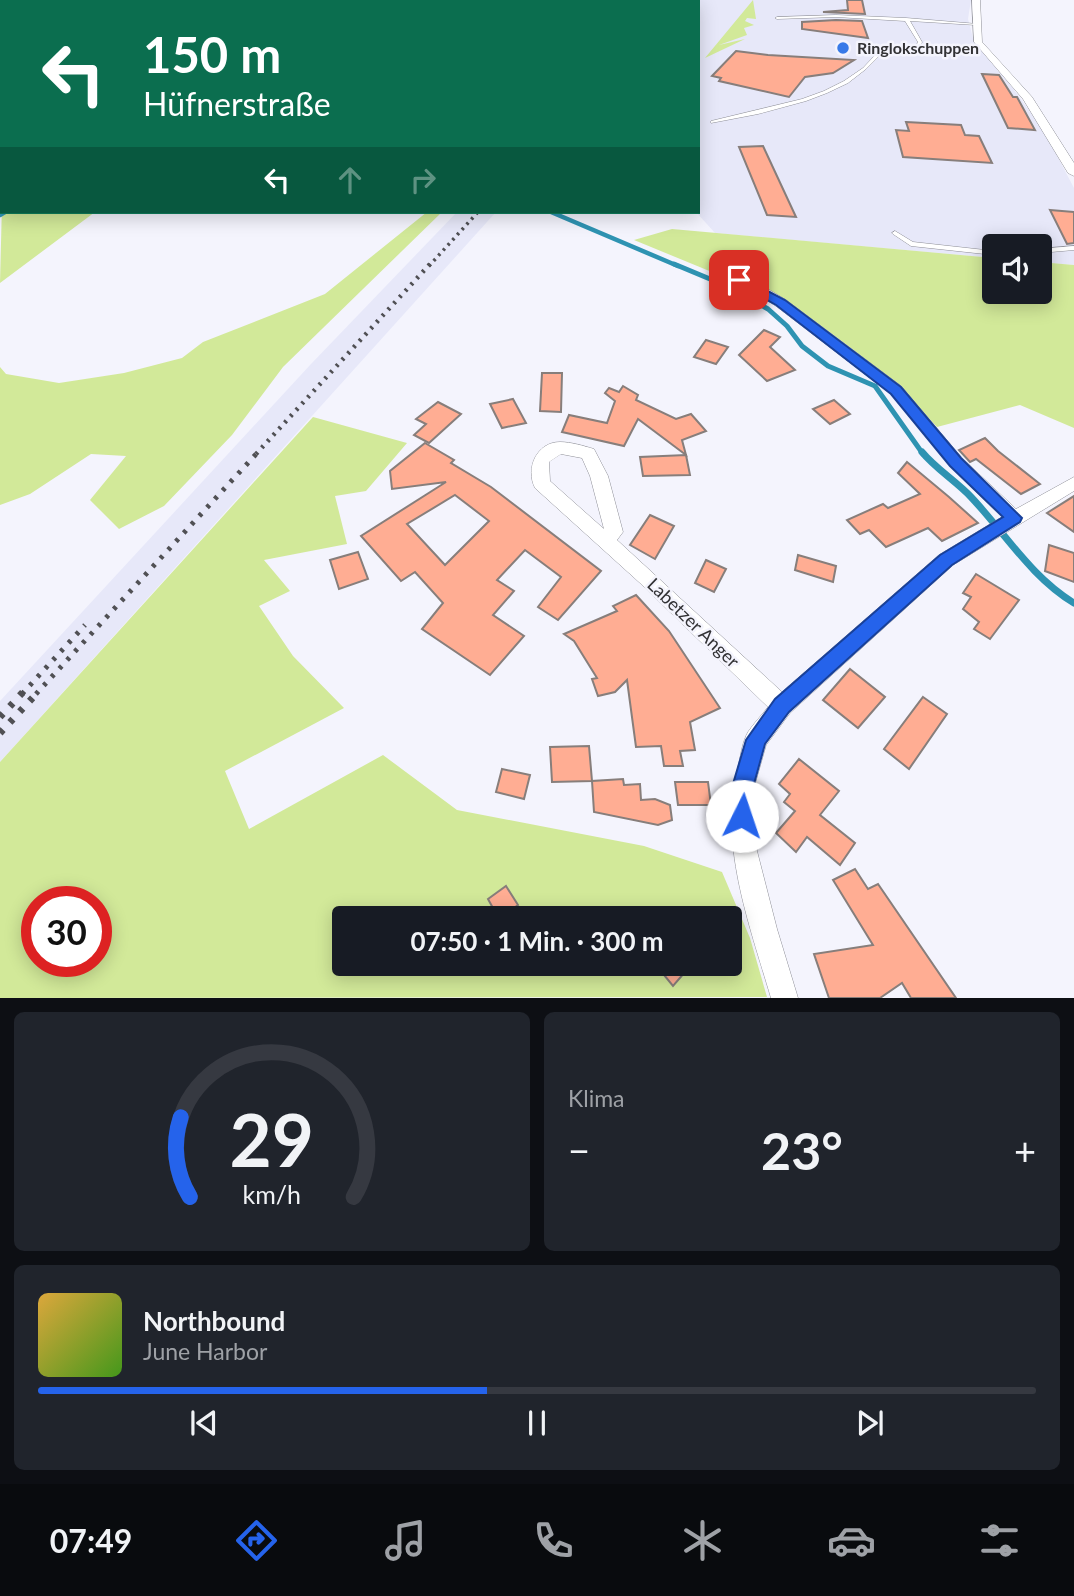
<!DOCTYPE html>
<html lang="de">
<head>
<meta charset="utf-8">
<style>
	body { margin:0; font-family:Lato,sans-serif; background:#20242c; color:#f1f3f6; height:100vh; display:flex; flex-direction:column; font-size:26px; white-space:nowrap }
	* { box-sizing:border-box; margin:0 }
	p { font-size:23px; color:#9ea1a6 }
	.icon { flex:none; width:38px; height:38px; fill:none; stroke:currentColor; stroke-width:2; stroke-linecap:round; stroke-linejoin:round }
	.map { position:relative; height:998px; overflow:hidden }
	.sheet { display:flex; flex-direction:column; gap:14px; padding:14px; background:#0d0f14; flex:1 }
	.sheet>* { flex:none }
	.top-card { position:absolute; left:0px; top:0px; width:700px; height:214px; box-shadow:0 4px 18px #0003; background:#0b6e4f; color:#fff; overflow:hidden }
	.buttons { position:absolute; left:982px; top:234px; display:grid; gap:14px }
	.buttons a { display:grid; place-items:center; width:70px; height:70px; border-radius:7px; background:#171b24; box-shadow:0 4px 18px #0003; font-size:35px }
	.speed { position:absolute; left:21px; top:886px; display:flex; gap:14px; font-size:35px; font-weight:700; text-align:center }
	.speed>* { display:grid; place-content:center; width:91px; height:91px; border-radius:50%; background:#171b24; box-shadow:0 4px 18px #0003; line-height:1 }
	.speed .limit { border:10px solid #d22; background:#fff; color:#111 }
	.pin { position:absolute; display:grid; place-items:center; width:60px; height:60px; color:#fff; margin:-30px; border-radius:14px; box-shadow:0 4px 10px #0006 }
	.me { position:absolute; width:77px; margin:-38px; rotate:4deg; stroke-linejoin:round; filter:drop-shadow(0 0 5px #0008) }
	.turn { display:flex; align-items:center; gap:24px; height:147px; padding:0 28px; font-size:32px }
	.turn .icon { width:91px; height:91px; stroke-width:2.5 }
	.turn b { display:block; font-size:49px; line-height:60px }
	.lanes { display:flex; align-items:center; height:66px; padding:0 28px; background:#0003; justify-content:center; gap:35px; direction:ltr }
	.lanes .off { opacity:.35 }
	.big { font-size:52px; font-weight:700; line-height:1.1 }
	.sheet .card { flex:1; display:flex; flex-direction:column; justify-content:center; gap:10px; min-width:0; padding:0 24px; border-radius:10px; background:#20242c }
	.sheet .dial { align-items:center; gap:0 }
	.dial svg { height:182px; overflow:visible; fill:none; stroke:#363941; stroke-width:7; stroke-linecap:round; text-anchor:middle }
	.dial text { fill:#f1f3f6; stroke:none }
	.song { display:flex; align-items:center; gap:21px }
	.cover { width:84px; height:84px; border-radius:10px; background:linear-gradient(135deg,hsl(40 70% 55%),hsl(100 70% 35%)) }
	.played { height:7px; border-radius:4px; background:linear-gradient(90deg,#2563eb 45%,#363941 45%) }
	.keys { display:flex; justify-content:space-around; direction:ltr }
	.heat { display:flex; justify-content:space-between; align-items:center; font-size:38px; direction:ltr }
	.sheet .tiles { flex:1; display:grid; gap:14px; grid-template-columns:1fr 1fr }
	.card:last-child { grid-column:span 2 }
	.trip { position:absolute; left:332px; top:906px; width:410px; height:70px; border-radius:7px; background:#171b24; box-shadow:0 4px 18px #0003; font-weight:700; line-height:70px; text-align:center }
	.tabs { display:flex; height:112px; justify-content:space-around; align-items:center; background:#090b0e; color:#9ea1a6 }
	.tabs .icon { width:49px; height:49px }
	.tabs .active { color:#2563eb }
	.tabs b { font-size:32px; color:#f1f3f6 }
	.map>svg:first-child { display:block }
	.built { fill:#e7e8f9 }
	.green { fill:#d2e999; fill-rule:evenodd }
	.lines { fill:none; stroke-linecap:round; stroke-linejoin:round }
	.stream-far2 { stroke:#2e93b2; stroke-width:4.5 }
	.stream-far1 { stroke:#2e93b2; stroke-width:5 }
	.stream { stroke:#2e93b2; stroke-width:7 }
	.building { fill:#ffad93; stroke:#877e7b; stroke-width:2; fill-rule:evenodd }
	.lane-casing { stroke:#8e8f97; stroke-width:1 }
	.street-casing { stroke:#8e8f97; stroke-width:1 }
	.lane { fill:#fff; fill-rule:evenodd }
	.street { fill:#fff; fill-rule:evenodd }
	.rail-far4 { stroke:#505054; stroke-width:2.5; stroke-dasharray:2 3.5; stroke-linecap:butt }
	.rail-far3 { stroke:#505054; stroke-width:3.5; stroke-dasharray:2.5 4.5; stroke-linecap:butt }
	.rail-far2 { stroke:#505054; stroke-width:4.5; stroke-dasharray:2.5 6; stroke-linecap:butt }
	.rail-far1 { stroke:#505054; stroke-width:5; stroke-dasharray:3.5 8; stroke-linecap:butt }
	.rail { stroke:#505054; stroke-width:7; stroke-dasharray:4.5 10; stroke-linecap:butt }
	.route { fill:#2563eb; stroke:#184099; stroke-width:2 }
	.poi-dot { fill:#387ae8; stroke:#f4f4fd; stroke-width:2.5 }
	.labels { text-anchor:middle; stroke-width:5; stroke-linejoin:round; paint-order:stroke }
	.far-poi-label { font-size:16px; font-weight:bold; fill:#323235; stroke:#f4f4fd; text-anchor:start }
	.street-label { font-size:18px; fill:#323235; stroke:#f4f4fd }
</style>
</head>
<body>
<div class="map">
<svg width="1074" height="998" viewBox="0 0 1074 998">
	<rect width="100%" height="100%" fill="#f4f4fd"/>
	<g class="built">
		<path d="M655,0H971L968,19L974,42L1004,76L1044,131L1074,188V265L1040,262V247H994V258L715,233L696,212L698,2H654Z"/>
		<path d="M457,212H496L0,762V701L311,364Z"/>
	</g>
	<g class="green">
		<path d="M346,0H649L348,2Z"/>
		<path d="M753,0L756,19L747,18L745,21L754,25L744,28L747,35L719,45L745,39L705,58Z"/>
		<path d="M2,204V212H95L0,283Z"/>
		<path d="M427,212H442L283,367L232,435L164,506L119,529L90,500L126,456L91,454L30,494L0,505V367L6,374L59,383L124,373L182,358L203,342L325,294Z"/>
		<path d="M672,229L994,258V292H1040V262L1074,265V428L1020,405L937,427C881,365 809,314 737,272L724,277L634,240Z"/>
		<path d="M313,417L407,443L366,491L335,496L347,544L264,560L290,591L259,606L293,656L344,708L225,771L249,829L383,755L457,810L644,846L722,872L750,938L767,997L0,998V762ZM37,901H96V961H37ZM345,919H730V964H345Z"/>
	</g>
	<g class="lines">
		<g class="stream-far2">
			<path d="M551,212L678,266"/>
			<path d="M0,215L5,212"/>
		</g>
		<g class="stream-far1">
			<path d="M674,264L722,284"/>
			<path d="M731,288L768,309L787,326L802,346L828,366L875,386L923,454"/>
		</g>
		<path class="stream" d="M922,452C936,469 956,481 971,497C1005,533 1031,577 1074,603"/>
	</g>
	<g class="building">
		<path d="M847,0H862L865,14L823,12L848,10Z"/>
		<path d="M836,20L862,21L868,38L802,29V22Z"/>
		<path d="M736,51L768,55L854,60L833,73L805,77L789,97L719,81L721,78L712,76Z"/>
		<path d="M982,74L999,75L1013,97H1017L1035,130L1008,128Z"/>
		<path d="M906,122L961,125L965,135L979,136L992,163L903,157L896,130L909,131Z"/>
		<path d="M763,146L796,217L767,215L739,147Z"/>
		<path d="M1050,210L1074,212V243L1067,244Z"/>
		<path d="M764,330L780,337L770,347L795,370L767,381L739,355Z"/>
		<path d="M706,340L728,347L716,364L694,357Z"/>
		<path d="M542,373H562L561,412L540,411Z"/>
		<path d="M623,386L638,395L636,400L676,419L691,414L706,431L682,440L686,455L638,419L624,446L562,432L569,415L607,423L615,401L605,393L609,388L619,392Z"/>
		<path d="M513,399L526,423L502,428L490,404Z"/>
		<path d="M834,400L850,414L830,424L813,409Z"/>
		<path d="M438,402L461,414L429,443L414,435L426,424L416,419Z"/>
		<path d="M985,438L998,451L1040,484L1021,494L976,459L970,462L959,450Z"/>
		<path d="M425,443L454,460L451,463L491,487L601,571L558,620L538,607L561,577L525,550L497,580L514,591L493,615L524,636L490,675L422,629L443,603L415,572L401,581L361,536L446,482L392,489L390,471ZM455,495L489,521L445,565L407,524Z"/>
		<path d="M686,455L690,475L643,476L640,457Z"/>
		<path d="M907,462L949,497L978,523L942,541L928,528L886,547L869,530L860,534L847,520L883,504L888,508L920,494L898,473Z"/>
		<path d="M1074,496V532L1047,513Z"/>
		<path d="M650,515L674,526L655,559L630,545Z"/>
		<path d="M1049,545L1074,553V582L1045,571Z"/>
		<path d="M358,552L368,579L339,589L330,560Z"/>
		<path d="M798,555L836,566L833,582L795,570Z"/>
		<path d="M706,560L726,569L714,592L695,583Z"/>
		<path d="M976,574L1019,600L990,639L974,629L979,622L963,609L971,597L963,593Z"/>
		<path d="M636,595L669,631L720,708L690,722L695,750L680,751L683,766H664L661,746L636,747L627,680L615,692L598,696L592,679L597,678L574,641L564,634L617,611L613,606Z"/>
		<path d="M850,669L885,697L858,728L823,700Z"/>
		<path d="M923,697L947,714L909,769L884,749Z"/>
		<path d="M589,746L592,781L552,782L550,747Z"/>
		<path d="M799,759L839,791L820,815L855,843L840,865L807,837L796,852L776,833L795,811L784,802L790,794L779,784Z"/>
		<path d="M502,769L530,775L524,799L496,792Z"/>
		<path d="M623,779L624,785L640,784L641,800L655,799L670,805L672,820L658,825L594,812L592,781Z"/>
		<path d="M675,782H708L711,805H678Z"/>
		<path d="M855,869L868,889L878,884L956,998H911L902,983L880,998H829L814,954L873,945L833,880Z"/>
		<path d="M506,886L518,905L499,919L488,899Z"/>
		<path d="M655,964H692L673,986Z"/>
	</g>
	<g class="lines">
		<g class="lane-casing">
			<g id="lane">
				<path d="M836,15L906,18L978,24L976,25L910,21L922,42L920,48L882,53L866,69L848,83L827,93L806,101L758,114L711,123V121L802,99L824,91L844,81L863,68L879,51L916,46L918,42L905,21L836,17L777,19L775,18L777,17Z"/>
				<path d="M895,231L913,242L994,251V255L911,246L893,234L892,233Z"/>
				<path d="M1074,246V250L1040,253V249Z"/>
			</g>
		</g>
		<g class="street-casing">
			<g id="street">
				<path d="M972,0H980L982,42L1032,97L1074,163V176L1068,173L1023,99L974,42Z"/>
				<path d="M739,276L750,278L786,300L901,386L962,458L1016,509L1074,477V491L953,565L790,713L766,745L755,784L754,816L757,851L777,929L798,998H771C749,923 717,840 739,763C741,753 743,741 748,732C754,723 762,715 768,707L640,583L535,488C525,468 537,442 560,442C571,442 584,446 594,449L608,476L623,532L617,540L782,692L939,555L1002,517L950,466L891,394L776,306L741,284L733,287L728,297H718L716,294L722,281ZM561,454L582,458L590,476L604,529L550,481L549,462Z"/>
			</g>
		</g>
		<use href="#lane" class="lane"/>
		<use href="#street" class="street"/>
		<path class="rail-far4" d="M664,2L666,0"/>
		<path class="rail-far3" d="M429,266L478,212"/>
		<path class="rail-far2" d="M256,454L430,264"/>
		<g class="rail-far1">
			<path d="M22,694L85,625"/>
			<path d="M36,694L258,452"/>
		</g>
		<g class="rail">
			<path d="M0,717L23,692"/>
			<path d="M0,733L38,692"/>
		</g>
	</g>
	<path class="route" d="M739,276L785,300L901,387L961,458L1022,518L1020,522L952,565L789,712L765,744L754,784L753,816L749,824L742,827L734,824L731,816L733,784L746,740L775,699L940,555L1003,517L950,466L891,394L776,305L735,282V277Z"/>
	<circle class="poi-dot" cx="843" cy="48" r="7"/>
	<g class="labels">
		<g class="far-poi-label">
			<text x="857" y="54">Ringlokschuppen</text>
		</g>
		<g class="street-label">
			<text transform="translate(693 623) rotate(44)" y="6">Labetzer Anger</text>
		</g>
	</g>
</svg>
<div class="buttons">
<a><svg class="icon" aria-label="sound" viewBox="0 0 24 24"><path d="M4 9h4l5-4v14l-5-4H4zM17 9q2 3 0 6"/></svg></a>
</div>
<div class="speed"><div class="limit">30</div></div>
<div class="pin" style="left:739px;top:280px;background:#d93025"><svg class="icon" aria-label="arrive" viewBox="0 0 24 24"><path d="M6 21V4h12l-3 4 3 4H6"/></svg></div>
<svg class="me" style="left:742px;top:816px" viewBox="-20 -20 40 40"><circle r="19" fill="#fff"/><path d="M0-13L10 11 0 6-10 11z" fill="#2563eb"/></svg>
<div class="trip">07:50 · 1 Min. · 300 m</div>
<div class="top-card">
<div class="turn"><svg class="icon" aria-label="left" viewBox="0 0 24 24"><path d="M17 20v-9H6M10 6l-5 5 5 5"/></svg><div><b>150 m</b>Hüfnerstraße</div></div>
<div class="lanes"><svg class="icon" aria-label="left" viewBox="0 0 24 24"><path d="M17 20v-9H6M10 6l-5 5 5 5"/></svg><svg class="icon off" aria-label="ahead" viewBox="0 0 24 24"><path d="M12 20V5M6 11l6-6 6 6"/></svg><svg class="icon off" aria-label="right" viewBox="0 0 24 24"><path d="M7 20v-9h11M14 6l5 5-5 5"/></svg></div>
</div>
</div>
<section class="sheet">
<div class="tiles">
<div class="card dial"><svg viewBox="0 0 100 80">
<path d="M14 69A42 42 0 1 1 86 69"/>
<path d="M14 69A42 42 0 0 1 10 34" stroke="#2563eb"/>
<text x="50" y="56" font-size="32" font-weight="700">29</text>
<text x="50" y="72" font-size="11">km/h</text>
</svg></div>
<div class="card"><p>Klima</p>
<div class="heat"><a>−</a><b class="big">23°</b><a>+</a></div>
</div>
<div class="card">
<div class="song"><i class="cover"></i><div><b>Northbound</b><p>June Harbor</p></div></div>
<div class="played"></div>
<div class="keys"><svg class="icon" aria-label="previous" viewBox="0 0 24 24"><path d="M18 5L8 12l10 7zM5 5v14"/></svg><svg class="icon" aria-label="pause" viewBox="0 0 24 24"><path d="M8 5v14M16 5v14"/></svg><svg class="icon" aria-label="next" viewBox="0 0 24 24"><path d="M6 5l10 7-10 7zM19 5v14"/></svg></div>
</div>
</div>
</section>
<nav class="tabs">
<b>07:49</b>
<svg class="icon active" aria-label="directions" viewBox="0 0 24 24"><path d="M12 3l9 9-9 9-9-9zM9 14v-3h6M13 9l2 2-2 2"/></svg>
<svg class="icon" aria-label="music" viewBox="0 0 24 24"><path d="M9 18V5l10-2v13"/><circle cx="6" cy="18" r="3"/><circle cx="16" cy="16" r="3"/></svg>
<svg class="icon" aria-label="phone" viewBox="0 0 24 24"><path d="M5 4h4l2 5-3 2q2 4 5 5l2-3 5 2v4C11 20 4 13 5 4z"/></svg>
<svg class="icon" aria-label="climate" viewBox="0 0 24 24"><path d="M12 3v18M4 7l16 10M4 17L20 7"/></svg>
<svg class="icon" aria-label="car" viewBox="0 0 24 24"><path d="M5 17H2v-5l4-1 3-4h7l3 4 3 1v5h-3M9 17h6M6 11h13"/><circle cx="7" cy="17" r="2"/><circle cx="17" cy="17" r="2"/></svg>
<svg class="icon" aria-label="filters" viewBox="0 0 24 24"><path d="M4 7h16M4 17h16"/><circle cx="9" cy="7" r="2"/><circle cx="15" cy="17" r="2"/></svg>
</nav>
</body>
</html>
